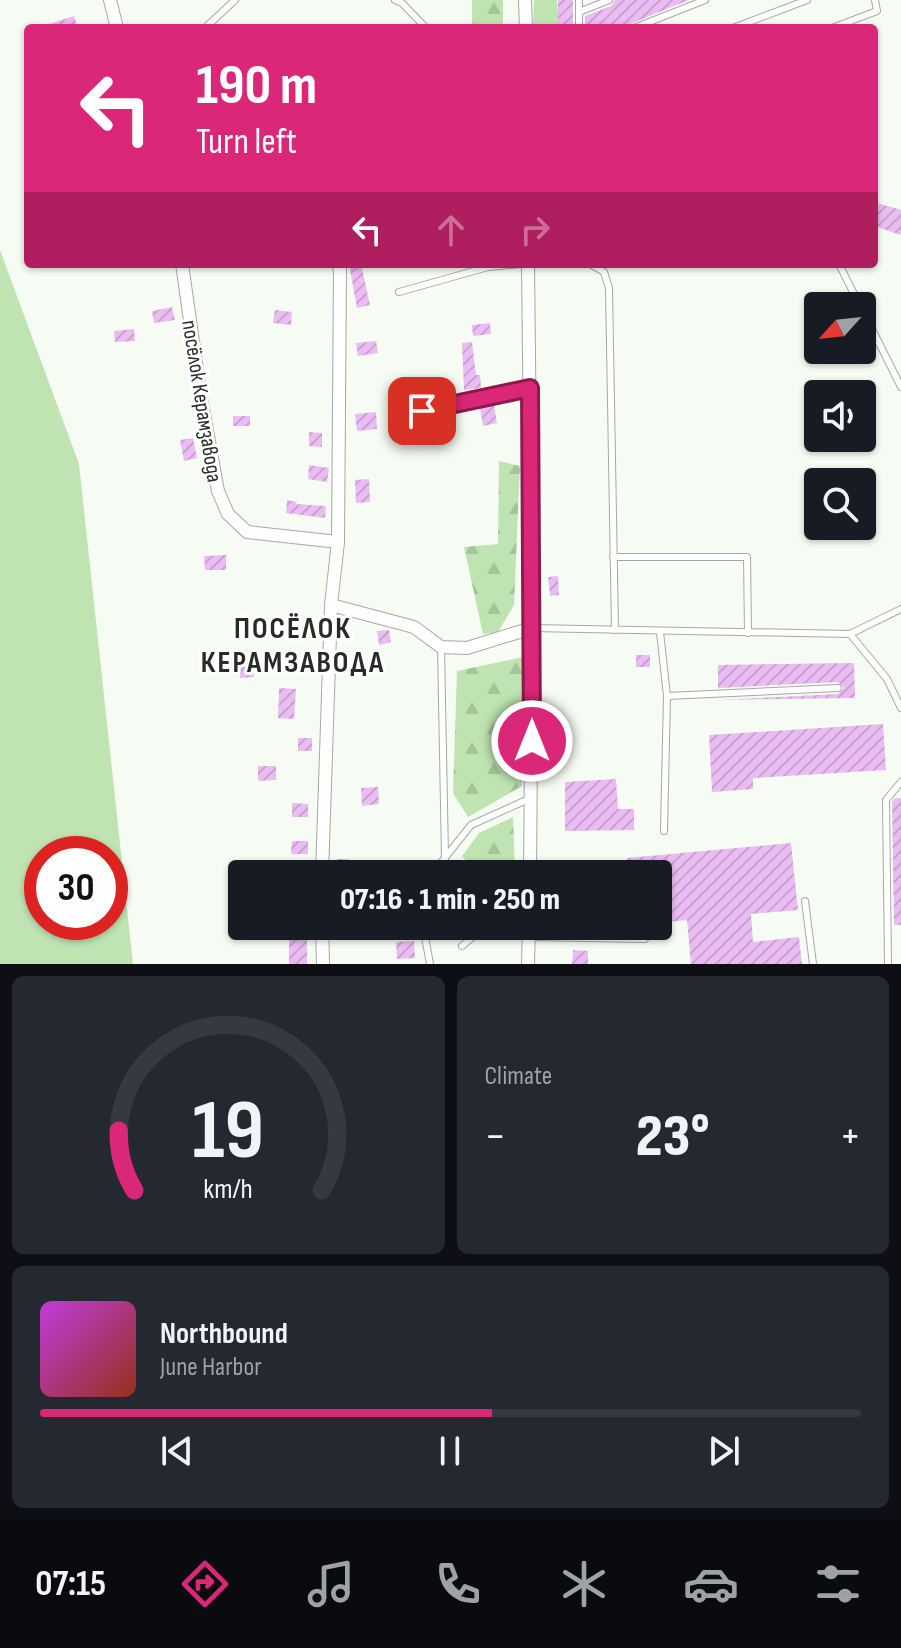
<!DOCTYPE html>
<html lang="en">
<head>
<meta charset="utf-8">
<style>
	body { margin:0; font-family:"Sofia Sans Condensed",sans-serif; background:#242831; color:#f1f3f6; height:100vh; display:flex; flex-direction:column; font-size:30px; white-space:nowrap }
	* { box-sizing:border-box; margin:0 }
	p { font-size:26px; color:#9ea1a6 }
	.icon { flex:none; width:44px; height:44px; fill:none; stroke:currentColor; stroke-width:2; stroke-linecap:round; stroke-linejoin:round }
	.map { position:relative; height:964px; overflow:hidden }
	.sheet { display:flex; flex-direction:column; gap:12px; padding:12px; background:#0d0f14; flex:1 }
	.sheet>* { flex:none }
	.guide { position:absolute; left:24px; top:24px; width:854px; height:244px; border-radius:8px; box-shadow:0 2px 6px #0004; background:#db2777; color:#fff; overflow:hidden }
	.needle { width:52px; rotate:243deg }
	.controls { position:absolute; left:804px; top:292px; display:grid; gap:16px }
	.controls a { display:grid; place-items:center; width:72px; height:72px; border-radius:8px; background:#171b24; box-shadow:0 2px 6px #0004; font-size:40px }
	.speed { position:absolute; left:24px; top:836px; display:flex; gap:16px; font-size:40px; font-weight:700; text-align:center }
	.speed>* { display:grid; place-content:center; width:104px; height:104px; border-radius:50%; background:#171b24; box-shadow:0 2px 6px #0004; line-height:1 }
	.speed .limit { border:12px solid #d22; background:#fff; color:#111 }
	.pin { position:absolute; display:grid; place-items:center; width:68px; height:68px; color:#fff; margin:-34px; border-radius:16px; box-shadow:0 4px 12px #0006 }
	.me { position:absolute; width:88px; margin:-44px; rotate:0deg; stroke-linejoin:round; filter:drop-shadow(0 0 6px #0008) }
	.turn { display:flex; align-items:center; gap:28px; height:168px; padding:0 40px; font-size:36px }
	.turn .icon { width:104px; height:104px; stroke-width:2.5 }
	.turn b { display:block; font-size:56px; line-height:68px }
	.lanes { display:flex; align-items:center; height:76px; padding:0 40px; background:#0003; justify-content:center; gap:40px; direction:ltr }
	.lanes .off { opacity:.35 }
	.big { font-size:60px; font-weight:800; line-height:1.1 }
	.sheet .tile { flex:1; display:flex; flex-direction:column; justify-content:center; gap:12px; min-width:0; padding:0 28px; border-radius:12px; background:#242831 }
	.sheet .dial { align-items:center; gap:0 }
	.dial svg { height:208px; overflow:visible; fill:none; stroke:#363941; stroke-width:7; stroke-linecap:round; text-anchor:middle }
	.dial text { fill:#f1f3f6; stroke:none }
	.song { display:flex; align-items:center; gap:24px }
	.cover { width:96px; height:96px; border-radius:12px; background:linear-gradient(135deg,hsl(290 70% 55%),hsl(10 70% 35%)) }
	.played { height:8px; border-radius:4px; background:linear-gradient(90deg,#db2777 55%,#363941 55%) }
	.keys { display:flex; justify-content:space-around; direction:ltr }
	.heat { display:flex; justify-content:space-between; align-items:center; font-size:44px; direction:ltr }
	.sheet .tiles { flex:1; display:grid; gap:12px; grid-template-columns:1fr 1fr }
	.tile:last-child { grid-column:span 2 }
	.trip { position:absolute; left:228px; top:860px; width:444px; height:80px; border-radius:8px; background:#171b24; box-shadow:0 2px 6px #0004; font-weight:800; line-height:80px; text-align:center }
	.menu { display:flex; height:128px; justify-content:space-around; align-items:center; background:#090b0e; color:#9ea1a6 }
	.menu .icon { width:56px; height:56px }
	.menu .selected { color:#db2777 }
	.menu b { font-size:36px; color:#f1f3f6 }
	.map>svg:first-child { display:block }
	.green { fill:#bfe4b2; fill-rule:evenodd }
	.forest { fill:url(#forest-firs) }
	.building { fill:url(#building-hatch) }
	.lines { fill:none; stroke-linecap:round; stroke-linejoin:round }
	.lane-casing { stroke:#a4aaa2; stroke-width:8 }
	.street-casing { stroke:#a4aaa2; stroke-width:14 }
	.lane { stroke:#fff; stroke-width:6 }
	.street { stroke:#fff; stroke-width:12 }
	.route-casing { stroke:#8e194d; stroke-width:20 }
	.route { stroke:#db2777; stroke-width:14 }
	.labels { text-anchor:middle; stroke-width:6; stroke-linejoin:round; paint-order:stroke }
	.street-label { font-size:22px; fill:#292b28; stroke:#fff }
	.district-label { font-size:30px; font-weight:bold; letter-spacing:2px; fill:#292b28; stroke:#fff }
</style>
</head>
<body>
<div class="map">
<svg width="901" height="964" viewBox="0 0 901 964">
	<defs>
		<pattern id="forest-firs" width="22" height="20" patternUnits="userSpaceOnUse" patternTransform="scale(2)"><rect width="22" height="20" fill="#bfe4b2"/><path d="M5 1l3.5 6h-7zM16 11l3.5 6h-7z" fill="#a4c499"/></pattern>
		<pattern id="building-hatch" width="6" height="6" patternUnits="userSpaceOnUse" patternTransform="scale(2)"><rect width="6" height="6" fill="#ebbcf3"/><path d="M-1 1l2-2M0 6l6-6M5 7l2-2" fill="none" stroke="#caa2d0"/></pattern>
	</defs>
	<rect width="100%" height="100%" fill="#f6fcf3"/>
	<g class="green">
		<path d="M534,0H557L559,28H533Z"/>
		<path d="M0,250L79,464L133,964H0ZM42,854H110V922H42Z"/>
	</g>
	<g class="forest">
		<rect x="472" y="0" width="31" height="28"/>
		<path d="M499,461L520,466L514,605L498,632L483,634L464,547L498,544Z"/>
		<path d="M523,657L522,786L468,817L453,793L457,671Z"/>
		<path d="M513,817L515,874H478L462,856L479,833Z"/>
	</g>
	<g class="building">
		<rect x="558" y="0" width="15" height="28"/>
		<path d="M615,0H689L620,28H585V16L611,6Z"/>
		<path d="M74,16L78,28H44L43,26Z"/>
		<path d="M874,202L901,210V235L874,226Z"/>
		<path d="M361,264L370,305L357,308L349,265Z"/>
		<path d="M172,307L175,320L154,323L152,311Z"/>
		<path d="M275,310L292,312L291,325L273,323Z"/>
		<path d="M490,323L491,334L473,336L472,325Z"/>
		<path d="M134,329L135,341L115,342L114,331Z"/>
		<path d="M376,341L378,353L358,356L356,343Z"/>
		<path d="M472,342L476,375H480L481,388L464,390L462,343Z"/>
		<path d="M494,405L497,423L483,426L480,408Z"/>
		<path d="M376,412L377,429L357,431L355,414Z"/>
		<rect x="233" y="416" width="17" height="10"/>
		<path d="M309,432L322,433V447L309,446Z"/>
		<path d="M193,438L197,458L184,461L180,440Z"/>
		<path d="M309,465L329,468L327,482L308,479Z"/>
		<path d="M369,479L370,502L356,503L355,480Z"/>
		<path d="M287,500L297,502L296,504L326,506L325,518L286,513Z"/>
		<path d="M226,555V570H205L204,556Z"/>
		<path d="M558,576L559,595L550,596L548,577Z"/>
		<path d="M308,627L310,638L288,641L286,631Z"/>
		<path d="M389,630L391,642L379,645L377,631Z"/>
		<rect x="636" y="655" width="14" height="12"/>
		<path d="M854,663L855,698L718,700L838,694L844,688L838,682L718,688V665Z"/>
		<path d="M239,666H253L254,677L240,678Z"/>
		<path d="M279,688L296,689L294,719L278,718Z"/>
		<path d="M883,724L886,770L753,778V789L712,792L709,735Z"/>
		<rect x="298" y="738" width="14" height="13"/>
		<path d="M258,766H276V780L258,781Z"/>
		<path d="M616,779L618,809H634V830L565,831V782Z"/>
		<path d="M378,787L379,804L362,806L361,788Z"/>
		<path d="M895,798H901V925H894L892,802Z"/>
		<path d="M292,803L308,804V817H292Z"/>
		<path d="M292,841H308V854H291Z"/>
		<path d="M791,843L798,910L751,914L753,942L799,937L802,964H691L687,920L658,923V874H628L627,858Z"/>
		<rect x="337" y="859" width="12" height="15"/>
		<rect x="289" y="939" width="18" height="25"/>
		<path d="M414,941L415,958L397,959L396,942Z"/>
		<path d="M573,950L588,951V964H572Z"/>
	</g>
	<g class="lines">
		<g class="lane-casing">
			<g id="lane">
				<path d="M395,0L402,3L426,28"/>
				<path d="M579,0V28"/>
				<path d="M579,12L609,0"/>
				<path d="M205,28L235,0"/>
				<path d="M634,28L705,0"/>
				<path d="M733,28L807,0"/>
				<path d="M832,28L877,11L875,0"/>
				<path d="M590,264L604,272L609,288L615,630"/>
				<path d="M839,264L860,306"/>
				<path d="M399,292L488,267L521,264"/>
				<path d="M862,309L901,387"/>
				<path d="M422,411L530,388"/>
				<path d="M613,557H747L748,633"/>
				<path d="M532,628L850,634L901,609"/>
				<path d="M660,632L667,696L664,831"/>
				<path d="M850,634L887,679L901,708"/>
				<path d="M441,647L445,858"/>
				<path d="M667,696L838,688"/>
				<path d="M432,874L471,825L531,798"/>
				<path d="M805,901L813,964"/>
				<path d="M423,926L430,964"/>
				<path d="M529,937L645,939"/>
				<path d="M462,946L486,926"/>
				<path d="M888,964L886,800L901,782"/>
			</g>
		</g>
		<g class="street-casing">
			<g id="street">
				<path d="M110,0L117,28"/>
				<path d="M525,0L526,28"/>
				<path d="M182,264L201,398L218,491L228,514L247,532L338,542"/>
				<path d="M528,264L532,628L530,874"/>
				<path d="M331,605L414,627L441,647L467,648L532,628"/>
				<path d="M322,874L331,605L338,542L340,270L338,264"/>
				<path d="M322,926L323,964"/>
				<path d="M528,964L529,926"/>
			</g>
		</g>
		<use href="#lane" class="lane"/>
		<use href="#street" class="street"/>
	</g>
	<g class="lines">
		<g class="route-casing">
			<path id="route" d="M422,411L530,388L532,741"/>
		</g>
		<use href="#route" class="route"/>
	</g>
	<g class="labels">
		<g class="street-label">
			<text transform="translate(203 401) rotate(81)" y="8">посёлок Керамзавода</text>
		</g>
		<g class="district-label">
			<text x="293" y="638">ПОСЁЛОК<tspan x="293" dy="34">КЕРАМЗАВОДА</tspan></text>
		</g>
	</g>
</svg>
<div class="controls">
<a><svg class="needle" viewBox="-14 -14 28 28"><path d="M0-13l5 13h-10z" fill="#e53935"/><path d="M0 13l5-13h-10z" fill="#9ea1a6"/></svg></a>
<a><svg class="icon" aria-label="sound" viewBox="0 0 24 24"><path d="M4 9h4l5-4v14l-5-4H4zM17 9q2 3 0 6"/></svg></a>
<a><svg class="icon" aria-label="search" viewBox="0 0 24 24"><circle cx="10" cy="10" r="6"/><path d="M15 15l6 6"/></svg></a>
</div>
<div class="speed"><div class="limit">30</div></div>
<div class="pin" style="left:422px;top:411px;background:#d93025"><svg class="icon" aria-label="arrive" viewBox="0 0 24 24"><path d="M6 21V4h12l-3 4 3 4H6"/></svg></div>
<svg class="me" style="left:532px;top:741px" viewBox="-20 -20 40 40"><circle r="17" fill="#db2777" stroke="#fff" stroke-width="3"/><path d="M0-11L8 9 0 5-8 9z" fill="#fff"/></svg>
<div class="trip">07:16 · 1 min · 250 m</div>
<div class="guide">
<div class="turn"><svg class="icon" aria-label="left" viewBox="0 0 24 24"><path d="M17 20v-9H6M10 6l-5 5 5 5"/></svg><div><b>190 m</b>Turn left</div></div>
<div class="lanes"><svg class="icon" aria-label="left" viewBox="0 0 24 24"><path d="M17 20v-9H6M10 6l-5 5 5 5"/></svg><svg class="icon off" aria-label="ahead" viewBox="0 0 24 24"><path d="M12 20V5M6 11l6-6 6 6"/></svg><svg class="icon off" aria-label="right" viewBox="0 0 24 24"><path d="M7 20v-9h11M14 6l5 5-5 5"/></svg></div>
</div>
</div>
<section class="sheet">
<div class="tiles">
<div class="tile dial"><svg viewBox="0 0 100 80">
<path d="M14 69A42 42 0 1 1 86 69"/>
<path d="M14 69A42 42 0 0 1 8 46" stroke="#db2777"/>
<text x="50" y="56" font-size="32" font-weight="700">19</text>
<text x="50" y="72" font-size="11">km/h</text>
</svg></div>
<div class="tile"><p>Climate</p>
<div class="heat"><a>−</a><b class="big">23°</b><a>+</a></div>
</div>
<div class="tile">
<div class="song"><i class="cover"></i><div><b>Northbound</b><p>June Harbor</p></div></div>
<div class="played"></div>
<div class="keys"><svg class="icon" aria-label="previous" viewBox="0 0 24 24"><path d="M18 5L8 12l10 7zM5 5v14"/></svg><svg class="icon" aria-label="pause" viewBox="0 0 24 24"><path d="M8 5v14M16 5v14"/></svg><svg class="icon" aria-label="next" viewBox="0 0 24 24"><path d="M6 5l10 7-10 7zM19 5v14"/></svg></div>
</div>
</div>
</section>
<nav class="menu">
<b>07:15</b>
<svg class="icon selected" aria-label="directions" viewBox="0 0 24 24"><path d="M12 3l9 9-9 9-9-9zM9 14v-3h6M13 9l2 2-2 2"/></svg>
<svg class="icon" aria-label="music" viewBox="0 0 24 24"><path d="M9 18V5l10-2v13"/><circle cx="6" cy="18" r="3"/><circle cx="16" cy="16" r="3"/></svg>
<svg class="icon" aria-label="phone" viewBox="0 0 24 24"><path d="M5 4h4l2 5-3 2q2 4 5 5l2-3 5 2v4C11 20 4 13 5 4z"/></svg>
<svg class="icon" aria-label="climate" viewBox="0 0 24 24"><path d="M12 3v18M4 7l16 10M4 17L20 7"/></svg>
<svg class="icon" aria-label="car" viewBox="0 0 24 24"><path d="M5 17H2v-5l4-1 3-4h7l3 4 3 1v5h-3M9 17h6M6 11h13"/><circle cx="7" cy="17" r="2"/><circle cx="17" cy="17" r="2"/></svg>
<svg class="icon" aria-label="filters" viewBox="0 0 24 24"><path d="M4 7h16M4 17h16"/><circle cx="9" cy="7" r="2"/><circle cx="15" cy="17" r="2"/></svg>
</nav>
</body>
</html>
